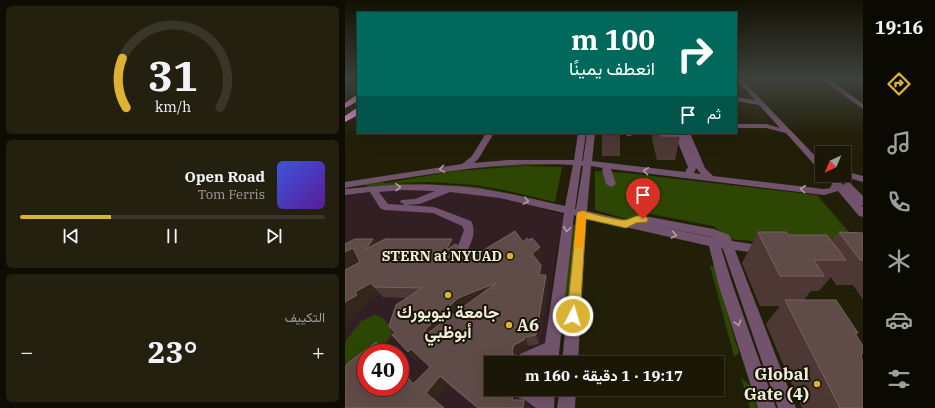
<!DOCTYPE html>
<html lang="ar">
<head>
<meta charset="utf-8">
<style>
	body { margin:0; font-family:"IBM Plex Serif",Vazirmatn,serif; background:#232010; color:#f1f3f6; direction:rtl; height:100vh; display:flex; flex-direction:column; font-size:15px; white-space:nowrap }
	* { box-sizing:border-box; margin:0 }
	p { font-size:13px; color:#9f9f9b }
	.icon { flex:none; width:22px; height:22px; fill:none; stroke:currentColor; stroke-width:2; stroke-linecap:round; stroke-linejoin:round }
	.map { position:relative; flex:1; overflow:hidden; direction:ltr }
	.sheet { display:flex; flex-direction:column; gap:6px; padding:6px; background:#0e0d03; width:345px }
	.sheet>* { flex:none }
	.guide { position:absolute; left:12px; top:12px; width:380px; height:122px; border-radius:0px; box-shadow:0 4px 16px #0002,0 0 0 1px #383628; direction:rtl; background:#00695c; color:#fff; overflow:hidden }
	.needle { width:26px; rotate:224deg }
	.controls { position:absolute; left:470px; top:146px; display:grid; gap:8px }
	.controls a { display:grid; place-items:center; width:36px; height:36px; border-radius:0px; background:#1a1706; box-shadow:0 4px 16px #0002,0 0 0 1px #383628; font-size:20px }
	.speed { position:absolute; left:12px; top:344px; display:flex; gap:8px; font-size:20px; font-weight:700; text-align:center }
	.speed>* { display:grid; place-content:center; width:52px; height:52px; border-radius:50%; background:#1a1706; box-shadow:0 4px 16px #0002,0 0 0 1px #383628; line-height:1 }
	.speed .limit { border:6px solid #d22; background:#fff; color:#111 }
	.pin { position:absolute; display:grid; place-items:center; width:34px; height:34px; color:#fff; margin:-41px -17px; border-radius:50% 50% 50% 0; rotate:-45deg; box-shadow:0 0 4px #0007 }
	.pin .icon { rotate:45deg }
	.me { position:absolute; width:44px; margin:-22px; rotate:5deg; stroke-linejoin:round; filter:drop-shadow(0 0 3px #0008) }
	.turn { display:flex; align-items:center; gap:14px; height:84px; padding:0 16px; font-size:18px }
	.turn .icon { width:52px; height:52px; stroke-width:2.5 }
	.turn b { display:block; font-size:28px; line-height:34px }
	.then { display:flex; align-items:center; height:38px; padding:0 16px; background:#0003; gap:8px; font-size:15px }
	.big { font-size:30px; font-weight:700; line-height:1.1 }
	.sheet .widget { flex:1; display:flex; flex-direction:column; justify-content:center; gap:6px; min-width:0; padding:0 14px; border-radius:6px; background:#232010 }
	.sheet .dial { align-items:center; gap:0 }
	.dial svg { height:104px; overflow:visible; fill:none; stroke:#383628; stroke-width:7; stroke-linecap:round; text-anchor:middle }
	.dial text { fill:#f1f3f6; stroke:none }
	.song { display:flex; align-items:center; gap:12px }
	.cover { width:48px; height:48px; border-radius:6px; background:linear-gradient(135deg,hsl(230 70% 55%),hsl(270 70% 35%)) }
	.played { height:4px; border-radius:2px; background:linear-gradient(90deg,#dcb233 30%,#383628 30%) }
	.keys { display:flex; justify-content:space-around; direction:ltr }
	.heat { display:flex; justify-content:space-between; align-items:center; font-size:22px; direction:ltr }
	.trip { position:absolute; left:139px; top:356px; width:240px; height:40px; border-radius:0px; background:#1a1706; box-shadow:0 4px 16px #0002,0 0 0 1px #383628; font-weight:700; line-height:40px; text-align:center; direction:rtl }
	main { display:flex; flex:1; min-height:0 }
	.tab-bar { display:flex; flex-direction:column; width:72px; justify-content:space-around; align-items:center; background:#0a0902; color:#9f9f9b }
	.tab-bar .icon { width:28px; height:28px }
	.tab-bar .current { color:#dcb233 }
	.tab-bar b { font-size:18px; color:#f1f3f6 }
	.map>svg:first-child { display:block }
	.education { fill:#321f23; fill-rule:evenodd }
	.green { fill:#2d4604 }
	.lines { fill:none; stroke-linecap:round; stroke-linejoin:round }
	.minor { fill:#72536d; fill-rule:evenodd }
	.highway { fill:#e99bdd; fill-rule:evenodd }
	.wall { fill:#4e3836; fill-rule:evenodd }
	.shaded-wall { fill:#35261c }
	.building { fill:#5f4b48; stroke:#766460; fill-rule:evenodd }
	.oneway { stroke:#b0a0a6 }
	.route { fill:#dcb233; stroke:#8f7421 }
	.slow { fill:#f59e0b }
	.poi-dot { fill:#dcb233; stroke:#191502; stroke-width:1.5 }
	.labels { text-anchor:middle; stroke-width:4; stroke-linejoin:round; paint-order:stroke }
	.poi-label { font-size:14px; font-weight:bold; fill:#efede0; stroke:#191502; text-anchor:end }
	.near-poi-label { font-size:17px; font-weight:bold; fill:#efede0; stroke:#191502 }
</style>
</head>
<body>
<main>
<nav class="tab-bar">
<b>19:16</b>
<svg class="icon current" aria-label="directions" viewBox="0 0 24 24"><path d="M12 3l9 9-9 9-9-9zM9 14v-3h6M13 9l2 2-2 2"/></svg>
<svg class="icon" aria-label="music" viewBox="0 0 24 24"><path d="M9 18V5l10-2v13"/><circle cx="6" cy="18" r="3"/><circle cx="16" cy="16" r="3"/></svg>
<svg class="icon" aria-label="phone" viewBox="0 0 24 24"><path d="M5 4h4l2 5-3 2q2 4 5 5l2-3 5 2v4C11 20 4 13 5 4z"/></svg>
<svg class="icon" aria-label="climate" viewBox="0 0 24 24"><path d="M12 3v18M4 7l16 10M4 17L20 7"/></svg>
<svg class="icon" aria-label="car" viewBox="0 0 24 24"><path d="M5 17H2v-5l4-1 3-4h7l3 4 3 1v5h-3M9 17h6M6 11h13"/><circle cx="7" cy="17" r="2"/><circle cx="17" cy="17" r="2"/></svg>
<svg class="icon" aria-label="filters" viewBox="0 0 24 24"><path d="M4 7h16M4 17h16"/><circle cx="9" cy="7" r="2"/><circle cx="15" cy="17" r="2"/></svg>
</nav>
<div class="map">
<svg width="518" height="408" viewBox="0 0 518 408">
	<rect width="100%" height="100%" fill="#221f08"/>
	<path class="education" d="M74,189L148,195L219,215L216,244L212,246L203,315L206,318L200,363H146V389H196L194,408H0V194ZM21,353H55V387H21Z"/>
	<g class="green">
		<path d="M190,164H215L131,168L41,181L37,183L83,184L127,186L164,193L213,205C188,200 163,193 137,189C100,183 61,184 24,187L17,184C37,183 57,177 77,174C115,169 152,165 190,164Z"/>
		<path d="M180,166L217,167L210,202L159,190L130,185L86,182L40,183L111,171Z"/>
		<path d="M250,171L281,173L472,195L514,244L416,242L385,239L368,226L306,214L285,220L250,210Z"/>
		<path d="M227,224L231,225L222,329H216Z"/>
		<path d="M365,266H369C379,295 384,324 394,352L391,356H389Z"/>
		<path d="M29,315C38,316 47,326 47,335C41,344 33,353 21,353L2,369L0,368V342L16,321Z"/>
		<path d="M396,378L404,384L412,408H405Z"/>
	</g>
	<g class="lines">
		<g class="minor">
			<path d="M391,79H396L477,163V171L474,170L441,133L421,128H391V124H421L435,128L414,105L391,101V97L410,100Z"/>
			<path d="M477,79H484L518,104V109Z"/>
			<path d="M141,133H149L134,158L129,163L163,160H229L233,133H241L237,161H238L242,133H250L247,161L340,172L343,167L329,133H337L345,153L337,133H345L360,168L368,176L479,189L485,188L487,184L480,175H489L498,185L502,182L505,183L518,196V205H516L518,207V217L514,216L493,191L479,195L266,169L271,184L266,187L261,184L257,170L258,168L246,166L242,211L281,220L294,215L369,229L384,235L387,241L421,246L423,249L421,252L417,254L390,250L451,408H433L378,249L376,248L388,286L431,408H413L374,286L364,246L241,218L233,363H217L231,216L229,215L213,363H197V361L193,363H174L173,360L175,354L200,343L219,213L155,198L105,192L75,204L61,205L89,207L126,221C131,230 128,240 123,249L119,250L115,249L113,246L119,230L117,226L88,213L39,210L35,208L25,192L0,195V189C51,183 104,182 155,192C177,196 199,202 220,206L228,165C151,160 75,176 0,188V182L117,164L127,156ZM236,166H238L231,209H230ZM351,168L356,174L349,173ZM58,190L90,191L70,199L56,200L55,202L60,205L43,204L34,192ZM295,223L367,237L370,238Z"/>
			<path d="M281,133H289V134L285,136H282Z"/>
			<path d="M499,171L518,176V182L496,176L499,175Z"/>
			<path d="M167,389H210L209,408H191L180,400L169,396Z"/>
			<path d="M215,389H231L230,408H212Z"/>
		</g>
		<g class="highway">
			<path d="M10,96H13V101L0,108V103Z"/>
			<path d="M10,109H13V115L0,122V116Z"/>
		</g>
	</g>
	<g class="wall">
		<rect x="257" y="133" width="18" height="23"/>
		<path d="M308,133H334L335,136L330,160H312L307,139Z"/>
		<path d="M170,231L178,242L182,238L184,240L187,238L195,247L197,257L193,261L196,265L198,275H201L203,285L194,344L183,346V349L174,354L173,355L176,356L179,363H146V389H166V390L169,392L173,400H179L184,407L183,408H132L103,384L90,400L99,408H0V368L3,363L31,342L43,353H21V387H55V365L59,368L70,382L85,367L76,358L72,361L63,352L47,335L50,333L44,326L51,305L62,298L38,297L35,294L21,302L22,305L9,313L10,315L0,330V244L10,239H28L32,243L40,239H107L110,245L111,244L124,259ZM14,260L15,262L5,267L4,265Z"/>
		<path d="M413,232L443,235L487,241L494,232L518,233V300L508,285H491L486,277L474,291H466L459,300L513,333L511,334L516,357L518,408H457L421,324L435,306H415L397,263Z"/>
	</g>
	<g class="shaded-wall">
		<path d="M28,239L37,249H21Z"/>
		<path d="M107,239L112,250H101Z"/>
		<path d="M195,247L197,257L190,264L187,254Z"/>
		<path d="M8,248L17,258L4,265L10,280L0,269V252Z"/>
		<path d="M196,265L198,275H194Z"/>
		<path d="M201,275L203,285L194,344L191,335Z"/>
		<path d="M26,283L29,287L35,294L21,302L22,305L9,313L10,315L0,330V302L10,292Z"/>
		<path d="M151,283L89,339L80,330L113,298Z"/>
		<path d="M180,337L183,346V349L174,354L172,360L168,355L167,351L169,345Z"/>
		<path d="M31,342L41,351L43,353H39Z"/>
		<path d="M66,349L76,358L72,361L63,352Z"/>
		<path d="M176,356L179,363H174Z"/>
		<path d="M55,365L59,368L78,392L68,384L55,368Z"/>
		<path d="M95,376L103,384L90,400L81,393Z"/>
		<path d="M169,392L173,399L172,407L167,400Z"/>
		<path d="M179,400L184,407L183,408H178Z"/>
	</g>
	<g class="building">
		<path d="M315,133H334L335,136H316Z"/>
		<path d="M170,231L178,242L182,238L184,240L187,238L195,247L187,254L196,265L194,275H201L191,335L180,337L179,340L169,345L167,351L168,355L176,356L174,363H146V389H163L169,392L167,400H179L178,408H133L95,376L81,393L99,408H0V368L3,363L31,342L39,353H21V387H55V368L68,384L85,367L66,349L63,352L47,335L50,333L44,326L51,305L77,288L29,287L26,283L10,292L12,295L0,302V269V270L15,262L8,248L0,252V244L10,239H28L21,249L40,239H107L101,250L111,244L124,259ZM151,283L83,333L80,330L113,298Z"/>
		<path d="M413,232H441L443,235H482L501,260H469L479,276H435Z"/>
		<path d="M494,232L518,233V260H515Z"/>
		<path d="M440,300H491L513,333H510L518,346V351L516,357L518,361V408H495Z"/>
	</g>
	<defs><path id="oneway-chevron" d="M-2-3.5L2.5 0L-2 3.5" fill="none" stroke-width="1.6" stroke-linecap="round" stroke-linejoin="round"/></defs>
	<g class="oneway">
		<use href="#oneway-chevron" transform="translate(97 169) rotate(171)"/>
		<use href="#oneway-chevron" transform="translate(301 171) rotate(-173)"/>
		<use href="#oneway-chevron" transform="translate(53 187) rotate(-2)"/>
		<use href="#oneway-chevron" transform="translate(458 189) rotate(-173)"/>
		<use href="#oneway-chevron" transform="translate(181 201) rotate(14)"/>
		<use href="#oneway-chevron" transform="translate(222 229) rotate(97)"/>
		<use href="#oneway-chevron" transform="translate(329 235) rotate(12)"/>
		<use href="#oneway-chevron" transform="translate(393 323) rotate(72)"/>
	</g>
	<linearGradient id="sky" x2="0" y2="1"><stop stop-color="#131104"/><stop offset="0.58" stop-color="#3e423d"/><stop offset="1" stop-color="#3e423d" stop-opacity="0"/></linearGradient>
	<rect width="518" height="136" fill="url(#sky)"/>
	<path class="route" d="M237,211C245,213 274,221 280,220C287,219 297,211 303,219L302,222L291,223L281,228L241,219L235,316L233,321L228,322L224,321L222,316L232,214Z"/>
	<path class="slow" d="M239,211L243,215L241,217L239,246L238,248H230L229,246L232,214L233,212Z"/>
	<g class="poi-dot">
		<circle cx="165" cy="256" r="4"/>
		<circle cx="103" cy="295" r="4"/>
		<circle cx="164" cy="325" r="4"/>
		<circle cx="472" cy="384" r="4"/>
	</g>
	<g class="labels">
		<g class="poi-label">
			<text x="157" y="261">STERN at NYUAD</text>
		</g>
		<g class="near-poi-label">
			<text x="103" y="318">جامعة نيويورك<tspan x="103" dy="20">أبوظبي</tspan></text>
			<text x="172" y="331" text-anchor="start">A6</text>
			<text x="464" y="380" text-anchor="end">Global<tspan x="464" dy="20">Gate (4)</tspan></text>
		</g>
	</g>
</svg>
<div class="controls">
<a><svg class="needle" viewBox="-14 -14 28 28"><path d="M0-13l5 13h-10z" fill="#e53935"/><path d="M0 13l5-13h-10z" fill="#9f9f9b"/></svg></a>
</div>
<div class="speed"><div class="limit">40</div></div>
<div class="pin" style="left:298px;top:219px;background:#d93025"><svg class="icon" aria-label="arrive" viewBox="0 0 24 24"><path d="M6 21V4h12l-3 4 3 4H6"/></svg></div>
<svg class="me" style="left:228px;top:316px" viewBox="-20 -20 40 40"><circle r="17" fill="#dcb233" stroke="#fff" stroke-width="3"/><path d="M0-11L8 9 0 5-8 9z" fill="#fff"/></svg>
<div class="trip">19:17 · 1 دقيقة · 160 m</div>
<div class="guide">
<div class="turn"><svg class="icon" aria-label="right" viewBox="0 0 24 24"><path d="M7 20v-9h11M14 6l5 5-5 5"/></svg><div><b>100 m</b>انعطف يمينًا</div></div>
<div class="then">ثم<svg class="icon" aria-label="arrive" viewBox="0 0 24 24"><path d="M6 21V4h12l-3 4 3 4H6"/></svg></div>
</div>
</div>
<section class="sheet">
<div class="widget dial"><svg viewBox="0 0 100 80">
<path d="M14 69A42 42 0 1 1 86 69"/>
<path d="M14 69A42 42 0 0 1 11 31" stroke="#dcb233"/>
<text x="50" y="56" font-size="32" font-weight="700">31</text>
<text x="50" y="72" font-size="11">km/h</text>
</svg></div>
<div class="widget">
<div class="song"><i class="cover"></i><div><b>Open Road</b><p>Tom Ferris</p></div></div>
<div class="played"></div>
<div class="keys"><svg class="icon" aria-label="previous" viewBox="0 0 24 24"><path d="M18 5L8 12l10 7zM5 5v14"/></svg><svg class="icon" aria-label="pause" viewBox="0 0 24 24"><path d="M8 5v14M16 5v14"/></svg><svg class="icon" aria-label="next" viewBox="0 0 24 24"><path d="M6 5l10 7-10 7zM19 5v14"/></svg></div>
</div>
<div class="widget"><p>التكييف</p>
<div class="heat"><a>−</a><b class="big">23°</b><a>+</a></div>
</div>
</section>
</main>
</body>
</html>
